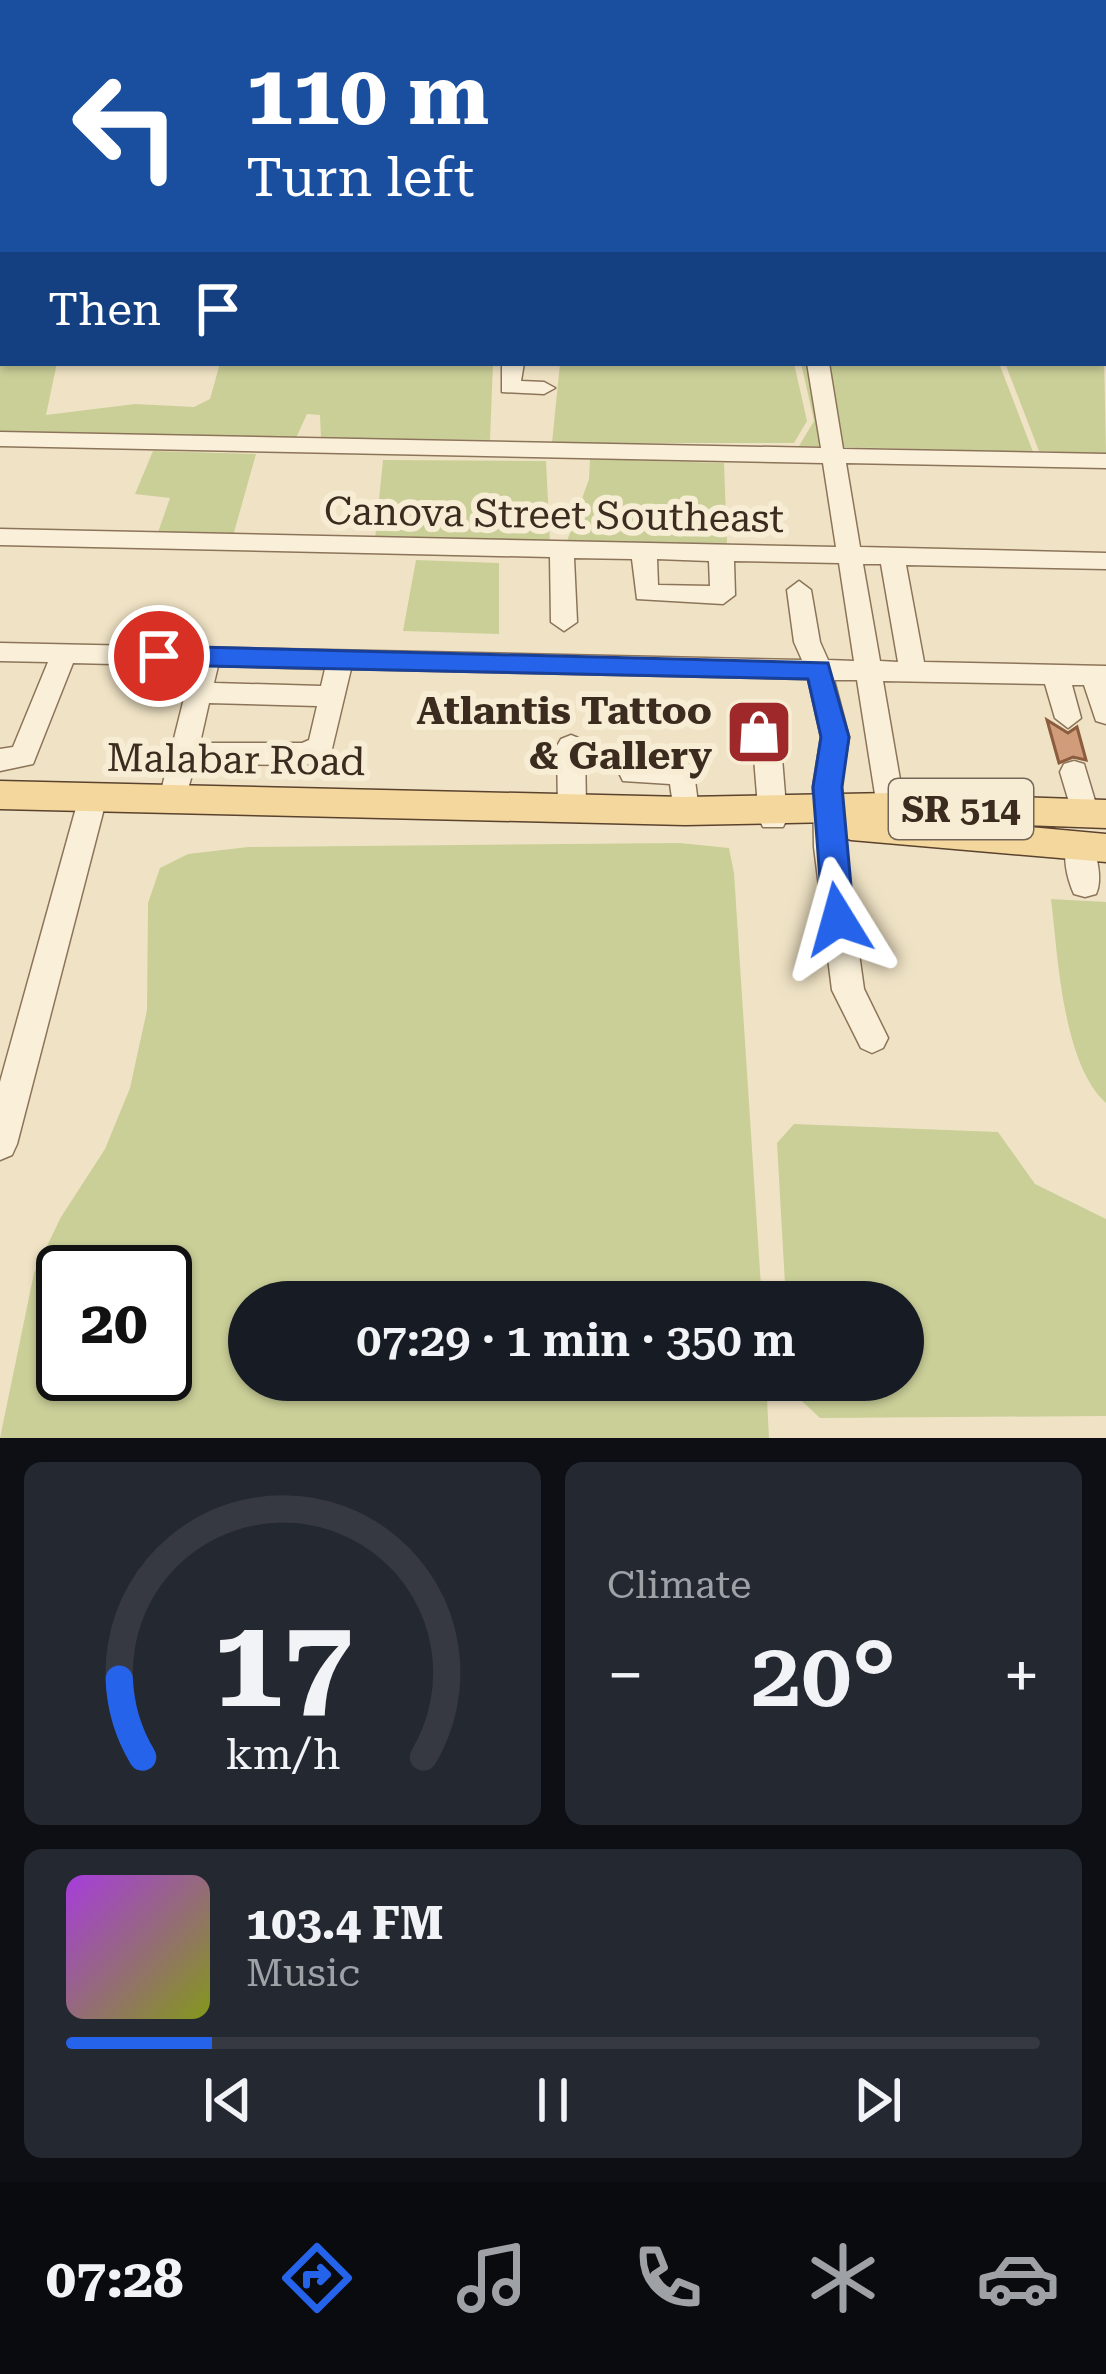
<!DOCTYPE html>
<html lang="en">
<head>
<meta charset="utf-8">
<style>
	body { margin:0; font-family:"Roboto Serif",serif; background:#242831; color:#f1f3f6; height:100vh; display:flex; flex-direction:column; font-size:45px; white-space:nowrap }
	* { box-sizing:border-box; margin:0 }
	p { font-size:39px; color:#9ea1a6 }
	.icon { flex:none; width:66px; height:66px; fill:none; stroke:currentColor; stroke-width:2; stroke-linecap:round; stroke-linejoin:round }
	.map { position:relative; height:1438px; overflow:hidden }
	.drawer { display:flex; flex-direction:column; gap:24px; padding:24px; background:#0d0f14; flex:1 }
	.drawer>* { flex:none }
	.banner { position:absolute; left:0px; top:0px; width:1107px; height:366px; box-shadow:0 3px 9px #0004; background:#1a4fa0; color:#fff; overflow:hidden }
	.speed { position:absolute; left:36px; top:1245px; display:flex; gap:24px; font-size:60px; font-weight:700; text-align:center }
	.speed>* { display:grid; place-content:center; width:156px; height:156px; border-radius:50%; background:#171b24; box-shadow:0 3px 9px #0004; line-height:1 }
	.speed .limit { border:6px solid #111; border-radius:18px; background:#fff; color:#111 }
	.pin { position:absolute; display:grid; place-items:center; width:102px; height:102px; color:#fff; margin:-51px; border:6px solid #fff; border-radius:50%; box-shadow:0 3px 12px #0007 }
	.me { position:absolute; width:132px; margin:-66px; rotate:352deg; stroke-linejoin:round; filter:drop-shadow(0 0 9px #0008) }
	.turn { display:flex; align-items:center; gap:42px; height:252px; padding:0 48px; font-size:54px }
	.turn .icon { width:156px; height:156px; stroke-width:2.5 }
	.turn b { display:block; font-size:84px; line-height:102px }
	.then { display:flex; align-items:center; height:114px; padding:0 48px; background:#0003; gap:24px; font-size:45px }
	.big { font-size:90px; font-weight:600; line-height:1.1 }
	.drawer .card { flex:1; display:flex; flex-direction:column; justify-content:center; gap:18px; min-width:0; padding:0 42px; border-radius:18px; background:#242831 }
	.drawer .dial { align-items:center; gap:0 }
	.dial svg { height:312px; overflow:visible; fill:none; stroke:#363941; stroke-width:7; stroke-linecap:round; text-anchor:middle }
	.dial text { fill:#f1f3f6; stroke:none }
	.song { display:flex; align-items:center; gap:36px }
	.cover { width:144px; height:144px; border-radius:18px; background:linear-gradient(135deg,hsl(280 70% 55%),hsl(70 70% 35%)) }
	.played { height:12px; border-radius:6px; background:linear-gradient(90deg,#2563eb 15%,#363941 15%) }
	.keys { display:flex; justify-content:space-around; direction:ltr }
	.heat { display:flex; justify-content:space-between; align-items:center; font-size:66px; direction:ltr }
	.drawer .tiles { flex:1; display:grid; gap:24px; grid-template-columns:1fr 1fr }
	.card:last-child { grid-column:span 2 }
	.trip { position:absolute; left:228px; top:1281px; width:696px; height:120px; border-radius:60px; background:#171b24; box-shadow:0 3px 9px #0004; font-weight:600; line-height:120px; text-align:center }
	.tabs { display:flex; height:192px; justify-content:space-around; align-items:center; background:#090b0e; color:#9ea1a6 }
	.tabs .icon { width:84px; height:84px }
	.tabs .selected { color:#2563eb }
	.tabs b { font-size:54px; color:#f1f3f6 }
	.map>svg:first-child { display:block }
	.green { fill:#cacf98; fill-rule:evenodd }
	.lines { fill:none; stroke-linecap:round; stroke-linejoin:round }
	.canal { fill:#a7c3bb; fill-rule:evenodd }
	.building { fill:#d09c7a; stroke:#8c5c3f; stroke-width:3 }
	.minor-casing { stroke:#8c745a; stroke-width:3 }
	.major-casing { stroke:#5a422e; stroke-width:3 }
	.minor { fill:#faf0d9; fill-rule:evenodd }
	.major { fill:#f4d79c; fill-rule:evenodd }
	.route { fill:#2563eb; stroke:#184099; stroke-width:3 }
	.labels { text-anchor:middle; stroke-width:12; stroke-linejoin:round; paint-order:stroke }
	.shield { fill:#f7edd5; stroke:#746656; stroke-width:3 }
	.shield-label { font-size:36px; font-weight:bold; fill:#3c2c1f }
	.street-label { font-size:39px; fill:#3c2c1f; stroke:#f7edd5 }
	.poi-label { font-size:39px; font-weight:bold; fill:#3c2c1f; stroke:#f7edd5; text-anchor:end }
</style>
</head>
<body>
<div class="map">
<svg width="1106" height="1438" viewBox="0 0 1106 1438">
	<rect width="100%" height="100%" fill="#f0e3c5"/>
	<g class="green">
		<path d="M0,320L3,363H57L46,415L135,404L194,407L210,399L220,363H493L490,440L321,438L320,415L307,414L296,438L0,433Z"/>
		<path d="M1104,356L1106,454L1039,451L1005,363H1104Z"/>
		<path d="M560,363H794L807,421L794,443H552Z"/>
		<path d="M801,363H999L1033,452L799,446L814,421Z"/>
		<path d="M153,451L256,454L233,536L157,535L170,498L135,494Z"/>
		<path d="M590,459L724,463L727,543L714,547L566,544L589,479Z"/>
		<path d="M383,460L546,461L550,542L375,539Z"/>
		<path d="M416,560L499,563V634L403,631Z"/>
		<path d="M680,843L729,848L734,873L762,1302H249V1380H766L769,1438H0L34,1273L61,1217L105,1149L130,1088L147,1010L148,903L160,868L188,854L248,847ZM63,1272H165V1374H63Z"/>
		<path d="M1051,899L1106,902V1103C1062,1063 1058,955 1051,899Z"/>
		<path d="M794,1124L998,1132L1035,1184L1106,1219V1416L820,1418L791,1391V1380H903V1302H786L777,1143Z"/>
	</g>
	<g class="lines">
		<g class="canal">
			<path d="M43,0H55L41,3Z"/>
			<path d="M3,71V83L0,84V72Z"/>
		</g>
	</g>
	<path class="building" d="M1047,720L1068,733L1077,727L1086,760L1073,757L1059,763Z"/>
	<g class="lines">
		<g class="minor-casing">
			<g id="minor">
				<path d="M11,0H27L9,3Z"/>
				<path d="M534,0H550L533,3Z"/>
				<rect x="820" y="0" width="16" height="3"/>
				<path d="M3,20V34L0,35V21Z"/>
				<rect x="1104" y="128" width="2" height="10"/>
				<rect x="1104" y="323" width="2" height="12"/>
				<path d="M502,363H524L521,381L544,382L555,388L544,394L502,392Z"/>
				<path d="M807,363H829L843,449L1106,454V468L846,463L860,547L1106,553V569L906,565L924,662L1106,666V724L1096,721L1084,685H1072L1081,718L1068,728L1055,718L1045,684L883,681L908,826L904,834L894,838L884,834L880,826L857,680H834L849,737L841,787L844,847L864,989L888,1038L883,1048L872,1053L861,1048L832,990L814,847L813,787L821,737L808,679L351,669L331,753L306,765L195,764L183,807H163L159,799L192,666L73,663L33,764L0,771V749L13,747L48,662L0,661V643L802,660L794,642L787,590L799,581L811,590L820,642L828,660L854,661L839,563L734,561L735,595L723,604L637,599L632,559L574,558L577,622L564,631L551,622L550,557L0,545V529L836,547L823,463L0,446V432L821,448ZM657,559L709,561L710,586L658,585ZM863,564H881L898,662L880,661ZM218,666L325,669L321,686L214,683ZM209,703L317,706L309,740L302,743H200Z"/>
				<path d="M571,735L581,739L585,746L586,809L582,817H562L558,809L557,746L561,739Z"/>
				<path d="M768,747L778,750L782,758L787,819L783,827H763L759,819L754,758L758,750Z"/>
				<path d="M1074,761L1084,764L1099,814L1095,822H1075L1060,772L1064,764Z"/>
				<path d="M633,762L693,765L699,811L695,819H675L670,784L623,781L619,773L623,765Z"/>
				<path d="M93,786L103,789L107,797L17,1144L12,1155L0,1160V1082L79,797L83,789Z"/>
				<path d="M1079,835L1089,839C1097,853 1103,879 1096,894L1085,897L1074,894C1067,879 1061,853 1069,839Z"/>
			</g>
		</g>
		<g class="major-casing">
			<path id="major" d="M0,781L685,797L891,793L1106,800V828L998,824L1106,834V862L851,840L839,836L836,822L685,825L0,809Z"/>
		</g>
		<use href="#minor" class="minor"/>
		<use href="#major" class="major"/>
	</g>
	<path class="route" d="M159,646L828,663L849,737L842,787L854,919L849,928L838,932L828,928L823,919L813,787L821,737L808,679L159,665L146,656Z"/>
	<defs>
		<g id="shop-square" transform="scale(3.45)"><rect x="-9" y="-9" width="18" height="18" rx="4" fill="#9e282a" stroke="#f7edd5"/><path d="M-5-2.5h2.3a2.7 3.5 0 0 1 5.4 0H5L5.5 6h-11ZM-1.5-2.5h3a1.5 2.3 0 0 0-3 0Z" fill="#fff"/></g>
	</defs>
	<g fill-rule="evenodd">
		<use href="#shop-square" x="759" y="732"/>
	</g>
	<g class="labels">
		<rect class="shield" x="889" y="779" width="144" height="60" rx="9"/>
		<g class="shield-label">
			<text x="961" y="822">SR 514</text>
		</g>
		<g class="street-label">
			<text transform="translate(554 514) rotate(1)" y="14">Canova Street Southeast</text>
			<text transform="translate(236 759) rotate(1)" y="14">Malabar Road</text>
		</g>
		<g class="poi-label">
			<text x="712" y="724">Atlantis Tattoo<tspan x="712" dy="45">&amp; Gallery</tspan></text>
		</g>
	</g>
</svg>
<div class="speed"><div class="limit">20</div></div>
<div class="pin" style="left:159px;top:656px;background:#d93025"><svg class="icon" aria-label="arrive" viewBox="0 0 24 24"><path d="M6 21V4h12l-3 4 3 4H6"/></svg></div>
<svg class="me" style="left:838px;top:919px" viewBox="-20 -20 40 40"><path d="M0-17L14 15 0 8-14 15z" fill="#2563eb" stroke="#fff" stroke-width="4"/></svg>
<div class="trip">07:29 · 1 min · 350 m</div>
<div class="banner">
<div class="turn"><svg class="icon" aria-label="left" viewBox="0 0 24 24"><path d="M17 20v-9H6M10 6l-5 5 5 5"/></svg><div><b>110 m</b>Turn left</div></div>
<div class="then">Then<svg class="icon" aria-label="arrive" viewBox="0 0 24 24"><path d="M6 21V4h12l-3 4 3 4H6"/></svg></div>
</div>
</div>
<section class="drawer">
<div class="tiles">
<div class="card dial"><svg viewBox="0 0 100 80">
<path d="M14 69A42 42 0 1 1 86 69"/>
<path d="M14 69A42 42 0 0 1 8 49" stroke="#2563eb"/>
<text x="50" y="56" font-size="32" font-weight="700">17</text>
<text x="50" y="72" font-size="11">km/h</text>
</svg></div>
<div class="card"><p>Climate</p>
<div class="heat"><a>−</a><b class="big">20°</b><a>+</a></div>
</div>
<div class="card">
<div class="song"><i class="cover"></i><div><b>103.4 FM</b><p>Music</p></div></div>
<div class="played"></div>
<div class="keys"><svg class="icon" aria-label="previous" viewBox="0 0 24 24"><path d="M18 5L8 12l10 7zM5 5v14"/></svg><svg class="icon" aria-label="pause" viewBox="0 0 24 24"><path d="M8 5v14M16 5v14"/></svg><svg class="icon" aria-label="next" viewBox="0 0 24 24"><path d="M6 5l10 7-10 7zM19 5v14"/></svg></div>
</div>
</div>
</section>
<nav class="tabs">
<b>07:28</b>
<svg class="icon selected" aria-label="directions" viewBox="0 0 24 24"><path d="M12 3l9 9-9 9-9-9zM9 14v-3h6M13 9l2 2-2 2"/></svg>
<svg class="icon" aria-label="music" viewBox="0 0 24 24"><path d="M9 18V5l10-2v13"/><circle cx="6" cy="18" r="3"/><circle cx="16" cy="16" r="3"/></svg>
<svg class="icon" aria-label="phone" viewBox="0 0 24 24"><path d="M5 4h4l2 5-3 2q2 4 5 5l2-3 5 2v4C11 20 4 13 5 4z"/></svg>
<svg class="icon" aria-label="climate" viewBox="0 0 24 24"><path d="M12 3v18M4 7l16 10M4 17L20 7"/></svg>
<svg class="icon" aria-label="car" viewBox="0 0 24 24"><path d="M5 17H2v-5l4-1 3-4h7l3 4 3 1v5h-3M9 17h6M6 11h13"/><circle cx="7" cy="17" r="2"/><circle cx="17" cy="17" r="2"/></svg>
</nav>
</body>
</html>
